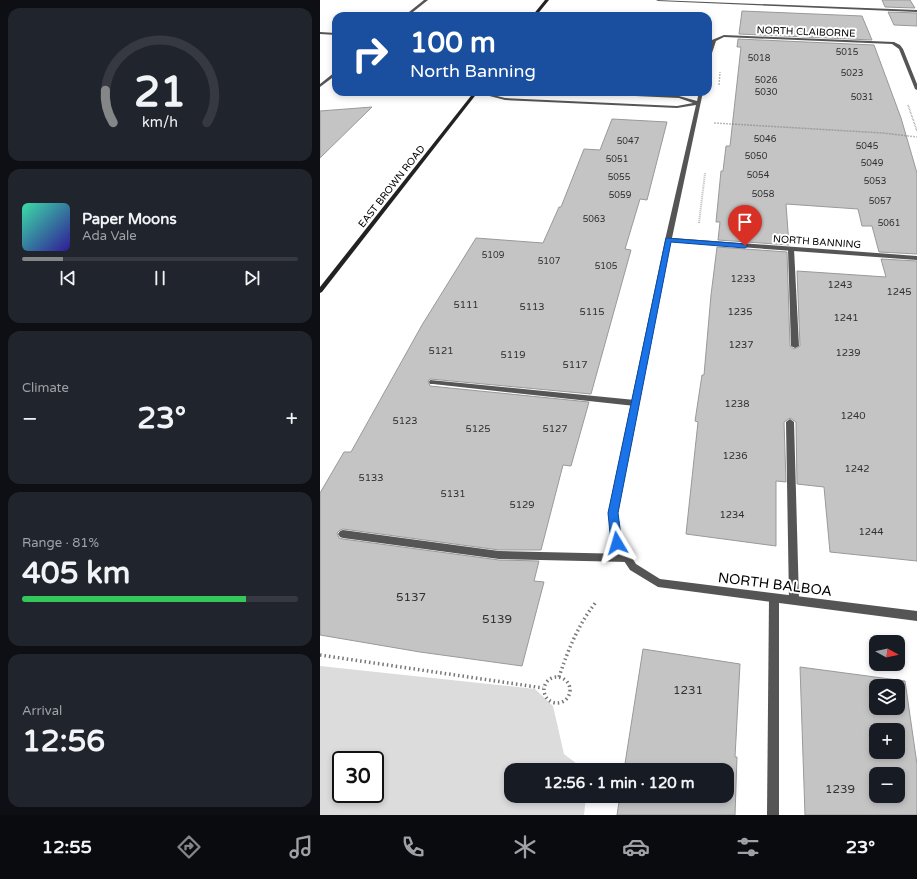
<!DOCTYPE html>
<html lang="en">
<head>
<meta charset="utf-8">
<style>
	body { margin:0; font-family:"Varela Round",sans-serif; background:#20242c; color:#f1f3f6; height:100vh; display:flex; flex-direction:column; font-size:15px; white-space:nowrap }
	* { box-sizing:border-box; margin:0 }
	p { font-size:13px; color:#9ea1a6 }
	.icon { flex:none; width:22px; height:22px; fill:none; stroke:currentColor; stroke-width:2; stroke-linecap:round; stroke-linejoin:round }
	.map { position:relative; flex:1; overflow:hidden }
	.sheet { display:flex; flex-direction:column; gap:8px; padding:8px; background:#0d0f14; width:320px }
	.sheet>* { flex:none }
	.top-card { position:absolute; left:12px; top:12px; width:380px; height:84px; border-radius:12px; box-shadow:0 2px 6px #0003; background:#1a4fa0; color:#fff; overflow:hidden }
	.needle { width:26px; rotate:98deg }
	.fabs { position:absolute; left:549px; top:635px; display:grid; gap:8px }
	.fabs a { display:grid; place-items:center; width:36px; height:36px; border-radius:8px; background:#171b24; box-shadow:0 2px 6px #0003; font-size:20px }
	.speed { position:absolute; left:12px; top:751px; display:flex; gap:8px; font-size:20px; font-weight:700; text-align:center }
	.speed>* { display:grid; place-content:center; width:52px; height:52px; border-radius:50%; background:#171b24; box-shadow:0 2px 6px #0003; line-height:1 }
	.speed .limit { border:2px solid #111; border-radius:6px; background:#fff; color:#111 }
	.pin { position:absolute; display:grid; place-items:center; width:34px; height:34px; color:#fff; margin:-41px -17px; border-radius:50% 50% 50% 0; rotate:-45deg; box-shadow:0 0 4px #0007 }
	.pin .icon { rotate:45deg }
	.me { position:absolute; width:44px; margin:-22px; rotate:353deg; stroke-linejoin:round; filter:drop-shadow(0 0 3px #0008) }
	.turn { display:flex; align-items:center; gap:14px; height:84px; padding:0 12px; font-size:18px }
	.turn .icon { width:52px; height:52px; stroke-width:2.5 }
	.turn b { display:block; font-size:28px; line-height:34px }
	.big { font-size:30px; font-weight:800; line-height:1.1 }
	.sheet .widget { flex:1; display:flex; flex-direction:column; justify-content:center; gap:6px; min-width:0; padding:0 14px; border-radius:12px; background:#20242c }
	.sheet .dial { align-items:center; gap:0 }
	.dial svg { height:104px; overflow:visible; fill:none; stroke:#363941; stroke-width:7; stroke-linecap:round; text-anchor:middle }
	.dial text { fill:#f1f3f6; stroke:none }
	.song { display:flex; align-items:center; gap:12px }
	.cover { width:48px; height:48px; border-radius:6px; background:linear-gradient(135deg,hsl(160 70% 55%),hsl(250 70% 35%)) }
	.played { height:4px; border-radius:2px; background:linear-gradient(90deg,#858687 15%,#363941 15%) }
	.keys { display:flex; justify-content:space-around; direction:ltr }
	.heat { display:flex; justify-content:space-between; align-items:center; font-size:22px; direction:ltr }
	.charge { height:6px; border-radius:3px; background:linear-gradient(90deg,#34c759 81%,#363941 0) }
	.trip { position:absolute; left:184px; top:763px; width:230px; height:40px; border-radius:12px; background:#171b24; box-shadow:0 2px 6px #0003; font-weight:800; line-height:40px; text-align:center }
	.tab-bar { display:flex; height:64px; justify-content:space-around; align-items:center; background:#090b0e; color:#9ea1a6 }
	.tab-bar .icon { width:28px; height:28px }
	.tab-bar .current { color:#858687 }
	.tab-bar b { font-size:18px; color:#f1f3f6 }
	main { display:flex; flex:1; min-height:0 }
	.map>svg:first-child { display:block }
	.green { fill:#dcdcdc; fill-rule:evenodd }
	.building { fill:#c4c4c4; stroke:#999; fill-rule:evenodd }
	.lines { fill:none; stroke-linecap:round; stroke-linejoin:round }
	.path-far2 { stroke:#777; stroke-width:1.5; stroke-dasharray:0.5 1; stroke-linecap:butt }
	.path-far1 { stroke:#777; stroke-width:2; stroke-dasharray:0.5 1.5; stroke-linecap:butt }
	.path { stroke:#777; stroke-width:3.5; stroke-dasharray:1.5 3; stroke-linecap:butt }
	.lane { fill:#555; fill-rule:evenodd }
	.street { fill:#555; fill-rule:evenodd }
	.secondary { fill:#222; fill-rule:evenodd }
	.route { fill:#1a73e8; stroke:#114b97 }
	.labels { text-anchor:middle; stroke-width:4; stroke-linejoin:round; paint-order:stroke }
	.far-number-label { font-size:9px; fill:#313131 }
	.far-street-label { font-size:10px; fill:#000; stroke:#fff }
	.number-label { font-size:10px; fill:#313131 }
	.near-number-label { font-size:12px; fill:#313131 }
	.near-street-label { font-size:14px; fill:#000; stroke:#fff }
</style>
</head>
<body>
<main>
<section class="sheet">
<div class="widget dial"><svg viewBox="0 0 100 80">
<path d="M14 69A42 42 0 1 1 86 69"/>
<path d="M14 69A42 42 0 0 1 8 44" stroke="#858687"/>
<text x="50" y="56" font-size="32" font-weight="700">21</text>
<text x="50" y="72" font-size="11">km/h</text>
</svg></div>
<div class="widget">
<div class="song"><i class="cover"></i><div><b>Paper Moons</b><p>Ada Vale</p></div></div>
<div class="played"></div>
<div class="keys"><svg class="icon" aria-label="previous" viewBox="0 0 24 24"><path d="M18 5L8 12l10 7zM5 5v14"/></svg><svg class="icon" aria-label="pause" viewBox="0 0 24 24"><path d="M8 5v14M16 5v14"/></svg><svg class="icon" aria-label="next" viewBox="0 0 24 24"><path d="M6 5l10 7-10 7zM19 5v14"/></svg></div>
</div>
<div class="widget"><p>Climate</p>
<div class="heat"><a>−</a><b class="big">23°</b><a>+</a></div>
</div>
<div class="widget"><p>Range · 81%</p><b class="big">405 km</b><div class="charge"></div></div>
<div class="widget"><p>Arrival</p><b class="big">12:56</b></div>
</section>
<div class="map">
<svg width="597" height="815" viewBox="0 0 597 815">
	<rect width="100%" height="100%" fill="#fff"/>
	<path class="green" d="M0,666L215,689L233,706L244,754L265,770H191V796H266L264,815H0ZM21,760H55V794H21Z"/>
	<g class="building">
		<path d="M562,0H590L595,8L565,7Z"/>
		<path d="M422,11L542,16L552,40L419,34Z"/>
		<path d="M568,12L597,13V26L574,25Z"/>
		<path d="M418,39L554,45L581,118L597,173V254L559,252L552,226H542L538,209L466,204L469,245L398,240L400,222H396L401,171H403L406,146H410L421,47H417Z"/>
		<path d="M52,107L0,158V111Z"/>
		<path d="M292,119L347,122L327,200L320,199L305,249L311,250L271,394L110,379L108,381L110,386L269,402L251,466L243,465L221,550H179L23,529L20,530L17,533L19,538L23,539L179,560L219,561L214,581L224,582L202,666L100,652L0,635V493L24,452H31L102,325L156,238L223,243L239,207H241L264,149L280,150Z"/>
		<path d="M397,247L467,252L470,346L474,349L480,346L477,271L566,277L561,259L597,261V561L510,552L504,487L477,484L476,422L470,418L464,422L466,482L456,481V546L366,534L378,422L375,421L382,375H384L391,295Z"/>
		<path d="M323,649L420,664L415,757H417L415,815H297L300,796H407V770H304Z"/>
		<path d="M480,667L585,681L597,764V815H485ZM556,686H578V708H556ZM556,730H578V752H556ZM556,774H578V796H556Z"/>
	</g>
	<g class="lines">
		<g class="path-far2">
			<path d="M399,85L400,72"/>
			<path d="M588,105L597,131"/>
			<path d="M394,123L563,133L597,137"/>
		</g>
		<path class="path-far1" d="M379,223L385,173"/>
		<g class="path">
			<path d="M0,655L223,688"/>
			<path d="M239,677C248,650 258,625 276,602"/>
			<circle cx="237" cy="690" r="13"/>
		</g>
		<g class="lane">
			<path d="M471,247L474,249L479,346L475,348L471,346L468,249Z"/>
			<path d="M110,380L315,400L319,403L315,406L113,384H110L109,382Z"/>
			<path d="M470,419L474,422L479,600L478,603L474,604L470,603L469,600L466,422Z"/>
			<path d="M23,530L179,551L307,554L310,555L312,558L310,561L307,562L179,559L23,538L20,537L18,534L20,531Z"/>
			<path d="M454,594L458,595L459,598V815H447L449,598L450,595Z"/>
		</g>
		<g class="street">
			<path d="M104,0H108L88,16H84Z"/>
			<path d="M336,0L597,10V12L338,1Z"/>
			<path d="M0,32L16,33V35L0,34Z"/>
			<path d="M404,35L574,42L580,45L583,49L597,84V90L595,89L579,49L572,44L404,37L396,41L390,59L388,60V53L392,40Z"/>
			<path d="M15,72H16V75L0,87V84Z"/>
			<path d="M154,92H161L185,98L357,106L373,103L359,98L250,93L248,92H278L359,96L377,101L379,92H383L352,238L597,256V260L351,242L298,513L302,542L316,564L340,579L597,611V621L338,587L310,570L292,543L288,513L345,240L376,105L357,108L185,100Z"/>
		</g>
		<g class="secondary">
			<path d="M225,0H229L216,16H212Z"/>
			<path d="M154,92H158L2,292L0,293V287Z"/>
		</g>
	</g>
	<path class="route" d="M346,238L425,244L428,246L425,248L351,242L298,513L302,543L301,547L297,548L293,547L291,543L288,513Z"/>
	<g class="labels">
		<g class="far-number-label">
			<text x="527" y="55">5015</text>
			<text x="439" y="61">5018</text>
			<text x="532" y="76">5023</text>
			<text x="446" y="83">5026</text>
			<text x="446" y="95">5030</text>
			<text x="542" y="100">5031</text>
			<text x="445" y="142">5046</text>
			<text x="308" y="144">5047</text>
			<text x="547" y="149">5045</text>
			<text x="436" y="159">5050</text>
			<text x="297" y="162">5051</text>
			<text x="552" y="166">5049</text>
			<text x="438" y="178">5054</text>
			<text x="299" y="180">5055</text>
			<text x="555" y="184">5053</text>
			<text x="443" y="197">5058</text>
			<text x="300" y="198">5059</text>
			<text x="560" y="204">5057</text>
			<text x="274" y="222">5063</text>
			<text x="569" y="226">5061</text>
			<text x="173" y="258">5109</text>
			<text x="229" y="264">5107</text>
			<text x="286" y="269">5105</text>
		</g>
		<g class="far-street-label">
			<text transform="translate(486 31) rotate(2)" y="4">NORTH CLAIBORNE</text>
			<text transform="translate(71 186) rotate(-52)" y="4">EAST BROWN ROAD</text>
			<text transform="translate(497 241) rotate(4)" y="4">NORTH BANNING</text>
		</g>
		<g class="number-label">
			<text x="423" y="282">1233</text>
			<text x="520" y="288">1243</text>
			<text x="579" y="295">1245</text>
			<text x="146" y="308">5111</text>
			<text x="212" y="310">5113</text>
			<text x="272" y="315">5115</text>
			<text x="420" y="315">1235</text>
			<text x="526" y="321">1241</text>
			<text x="421" y="348">1237</text>
			<text x="121" y="354">5121</text>
			<text x="528" y="356">1239</text>
			<text x="193" y="358">5119</text>
			<text x="255" y="368">5117</text>
			<text x="417" y="407">1238</text>
			<text x="533" y="419">1240</text>
			<text x="85" y="424">5123</text>
			<text x="158" y="432">5125</text>
			<text x="235" y="432">5127</text>
			<text x="415" y="459">1236</text>
			<text x="537" y="472">1242</text>
			<text x="51" y="481">5133</text>
			<text x="133" y="497">5131</text>
			<text x="202" y="508">5129</text>
			<text x="412" y="518">1234</text>
			<text x="551" y="535">1244</text>
		</g>
		<g class="near-number-label">
			<text x="91" y="601">5137</text>
			<text x="177" y="623">5139</text>
			<text x="368" y="694">1231</text>
			<text x="520" y="793">1239</text>
		</g>
		<g class="near-street-label">
			<text transform="translate(455 584) rotate(7)" y="5">NORTH BALBOA</text>
		</g>
	</g>
</svg>
<div class="fabs">
<a><svg class="needle" viewBox="-14 -14 28 28"><path d="M0-13l5 13h-10z" fill="#e53935"/><path d="M0 13l5-13h-10z" fill="#9ea1a6"/></svg></a>
<a><svg class="icon" aria-label="layers" viewBox="0 0 24 24"><path d="M12 4l9 5-9 5-9-5zM3 14l9 5 9-5"/></svg></a>
<a>+</a>
<a>−</a>
</div>
<div class="speed"><div class="limit">30</div></div>
<div class="pin" style="left:425px;top:246px;background:#d93025"><svg class="icon" aria-label="arrive" viewBox="0 0 24 24"><path d="M6 21V4h12l-3 4 3 4H6"/></svg></div>
<svg class="me" style="left:297px;top:543px" viewBox="-20 -20 40 40"><path d="M0-17L14 15 0 8-14 15z" fill="#1a73e8" stroke="#fff" stroke-width="4"/></svg>
<div class="trip">12:56 · 1 min · 120 m</div>
<div class="top-card">
<div class="turn"><svg class="icon" aria-label="right" viewBox="0 0 24 24"><path d="M7 20v-9h11M14 6l5 5-5 5"/></svg><div><b>100 m</b>North Banning</div></div>
</div>
</div>
</main>
<nav class="tab-bar">
<b>12:55</b>
<svg class="icon current" aria-label="directions" viewBox="0 0 24 24"><path d="M12 3l9 9-9 9-9-9zM9 14v-3h6M13 9l2 2-2 2"/></svg>
<svg class="icon" aria-label="music" viewBox="0 0 24 24"><path d="M9 18V5l10-2v13"/><circle cx="6" cy="18" r="3"/><circle cx="16" cy="16" r="3"/></svg>
<svg class="icon" aria-label="phone" viewBox="0 0 24 24"><path d="M5 4h4l2 5-3 2q2 4 5 5l2-3 5 2v4C11 20 4 13 5 4z"/></svg>
<svg class="icon" aria-label="climate" viewBox="0 0 24 24"><path d="M12 3v18M4 7l16 10M4 17L20 7"/></svg>
<svg class="icon" aria-label="car" viewBox="0 0 24 24"><path d="M5 17H2v-5l4-1 3-4h7l3 4 3 1v5h-3M9 17h6M6 11h13"/><circle cx="7" cy="17" r="2"/><circle cx="17" cy="17" r="2"/></svg>
<svg class="icon" aria-label="filters" viewBox="0 0 24 24"><path d="M4 7h16M4 17h16"/><circle cx="9" cy="7" r="2"/><circle cx="15" cy="17" r="2"/></svg>
<b>23°</b>
</nav>
</body>
</html>
